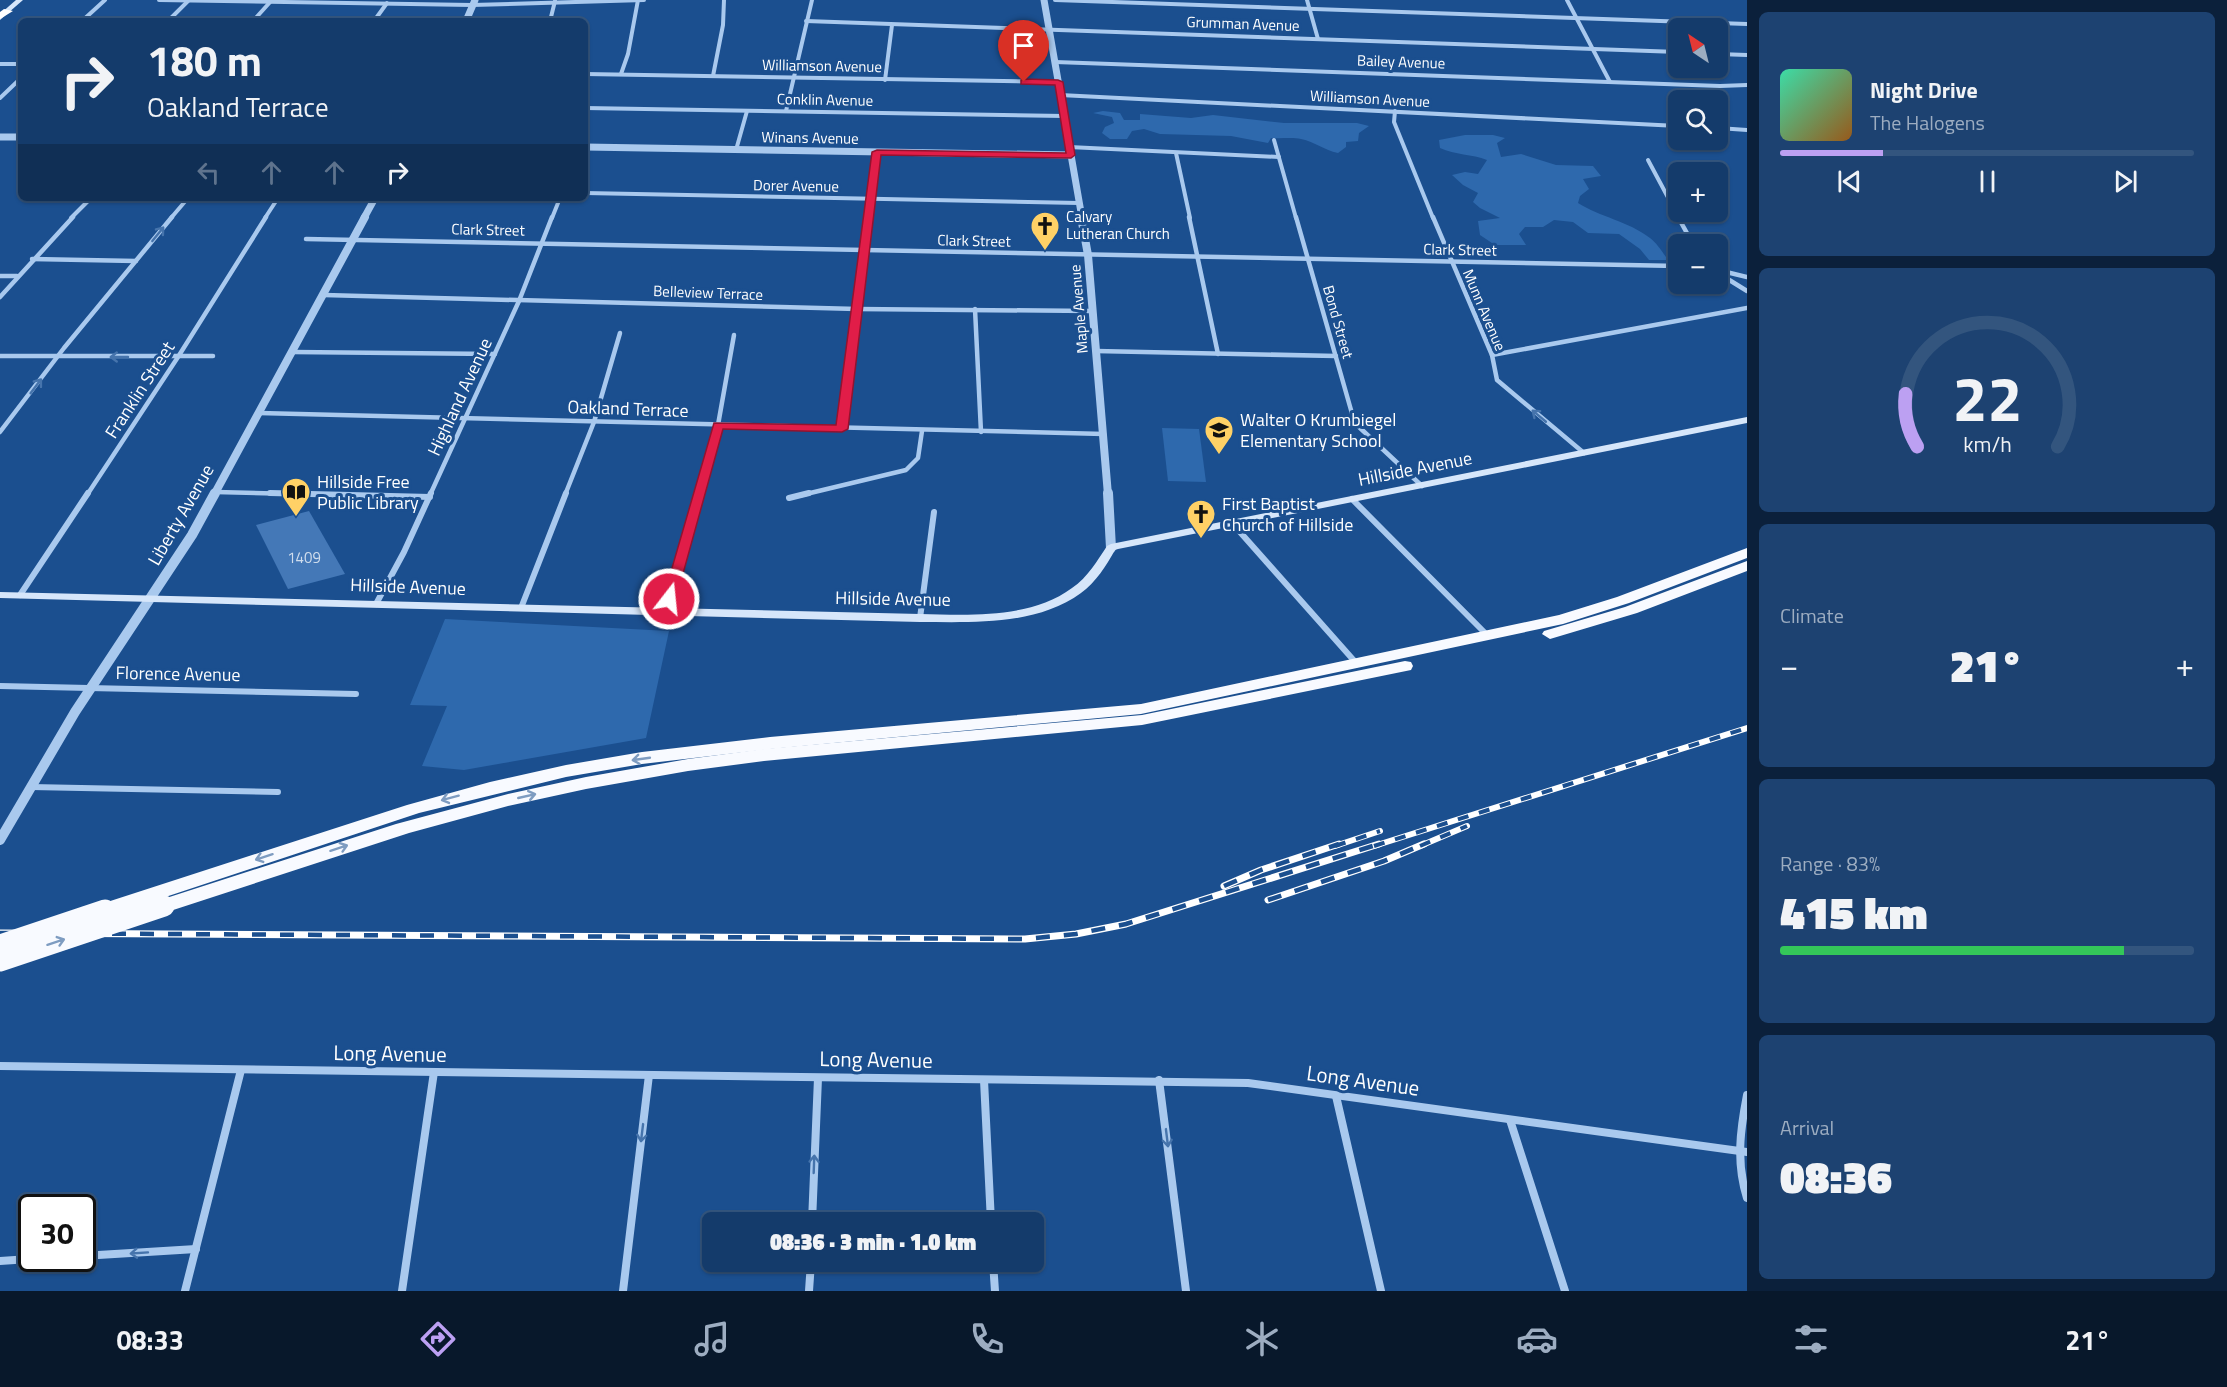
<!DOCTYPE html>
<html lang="en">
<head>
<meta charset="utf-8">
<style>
	body { margin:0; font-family:"Titillium Web",sans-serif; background:#1d4271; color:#f1f3f6; height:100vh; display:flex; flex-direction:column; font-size:22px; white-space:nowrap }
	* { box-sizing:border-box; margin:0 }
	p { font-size:20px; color:#9dadc1 }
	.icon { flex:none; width:33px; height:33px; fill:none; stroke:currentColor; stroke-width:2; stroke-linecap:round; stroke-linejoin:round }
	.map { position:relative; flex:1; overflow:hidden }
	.side { display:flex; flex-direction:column; gap:12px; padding:12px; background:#0b203b; width:480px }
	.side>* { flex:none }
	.top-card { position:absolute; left:18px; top:18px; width:570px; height:183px; border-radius:9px; box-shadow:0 2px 4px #0004,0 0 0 2px #33557e; background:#143b6b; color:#f1f3f6; overflow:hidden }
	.needle { width:39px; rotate:325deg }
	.fabs { position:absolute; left:1668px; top:18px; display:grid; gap:12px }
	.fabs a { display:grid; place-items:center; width:60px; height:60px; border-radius:9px; background:#143b6b; box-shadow:0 2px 4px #0004,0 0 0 2px #33557e; font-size:30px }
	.speed { position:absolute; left:18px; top:1194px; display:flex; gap:12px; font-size:30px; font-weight:700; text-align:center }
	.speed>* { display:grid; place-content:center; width:78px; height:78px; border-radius:50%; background:#143b6b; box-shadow:0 2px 4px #0004,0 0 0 2px #33557e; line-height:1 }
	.speed .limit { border:3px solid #111; border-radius:9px; background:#fff; color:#111 }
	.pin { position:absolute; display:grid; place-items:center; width:51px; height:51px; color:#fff; margin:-62px -26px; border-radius:50% 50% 50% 0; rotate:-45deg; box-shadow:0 0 6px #0007 }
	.pin .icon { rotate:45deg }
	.me { position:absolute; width:66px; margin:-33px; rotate:16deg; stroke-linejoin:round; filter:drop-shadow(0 0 4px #0008) }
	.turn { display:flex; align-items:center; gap:21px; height:126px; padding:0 30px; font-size:27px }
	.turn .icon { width:78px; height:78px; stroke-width:2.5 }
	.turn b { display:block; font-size:42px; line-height:51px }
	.lanes { display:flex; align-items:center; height:57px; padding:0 30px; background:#0003; justify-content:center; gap:30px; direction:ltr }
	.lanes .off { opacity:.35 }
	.big { font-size:45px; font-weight:800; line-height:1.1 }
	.side .card { flex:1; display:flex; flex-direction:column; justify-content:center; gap:9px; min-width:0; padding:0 21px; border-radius:9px; background:#1d4271 }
	.side .dial { align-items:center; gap:0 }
	.dial svg { height:156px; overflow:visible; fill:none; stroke:#33557e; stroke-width:7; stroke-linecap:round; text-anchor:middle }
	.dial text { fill:#f1f3f6; stroke:none }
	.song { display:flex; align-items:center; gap:18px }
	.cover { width:72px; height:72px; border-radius:9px; background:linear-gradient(135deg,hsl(160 70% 55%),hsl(30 70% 35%)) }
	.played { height:6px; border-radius:3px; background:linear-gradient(90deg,#bca0f2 25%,#33557e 25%) }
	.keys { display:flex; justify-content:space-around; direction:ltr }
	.heat { display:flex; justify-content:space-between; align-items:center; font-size:33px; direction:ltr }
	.charge { height:9px; border-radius:4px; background:linear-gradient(90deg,#34c759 83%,#33557e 0) }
	.trip { position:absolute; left:702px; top:1212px; width:342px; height:60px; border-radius:9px; background:#143b6b; box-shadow:0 2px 4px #0004,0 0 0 2px #33557e; font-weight:800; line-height:60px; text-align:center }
	.dock { display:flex; height:96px; justify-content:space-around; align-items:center; background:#08182b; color:#9dadc1 }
	.dock .icon { width:42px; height:42px }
	.dock .current { color:#bca0f2 }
	.dock b { font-size:27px; color:#f1f3f6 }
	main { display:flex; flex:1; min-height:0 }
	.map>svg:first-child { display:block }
	.green { fill:#2e69ad }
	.building { fill:#4478b7 }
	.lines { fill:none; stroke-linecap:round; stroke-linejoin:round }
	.minor-far3 { stroke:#a9c9ee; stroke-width:4 }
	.minor-far2 { stroke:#a9c9ee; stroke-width:4.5 }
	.minor-far1 { stroke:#a9c9ee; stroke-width:6 }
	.minor { stroke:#a9c9ee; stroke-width:8 }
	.tertiary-far2 { stroke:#a9c9ee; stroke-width:7 }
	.tertiary-far1 { stroke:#a9c9ee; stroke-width:8 }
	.tertiary { stroke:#a9c9ee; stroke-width:10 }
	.secondary { fill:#d6e6fa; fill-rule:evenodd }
	.trunk { fill:#f8faff; fill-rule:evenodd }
	.motorway { fill:#fff; fill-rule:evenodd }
	.rail-far1-casing { stroke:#fff; stroke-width:6 }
	.rail-casing { stroke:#fff; stroke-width:7 }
	.rail-far1 { stroke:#1b4f8f; stroke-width:4; stroke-dasharray:11; stroke-linecap:butt }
	.rail { stroke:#1b4f8f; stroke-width:4.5; stroke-dasharray:14; stroke-linecap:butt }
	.trunk-bridge { stroke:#f8faff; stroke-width:21 }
	.oneway { stroke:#4674ac }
	.oneway2 { stroke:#7e9cc1 }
	.route { fill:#e11d48; stroke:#92132f; stroke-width:1.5 }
	.labels { text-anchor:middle; stroke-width:6; stroke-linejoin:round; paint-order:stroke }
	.far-street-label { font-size:15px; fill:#fff; stroke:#1b4f8f }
	.far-poi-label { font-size:15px; fill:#fff; stroke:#1b4f8f; text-anchor:start }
	.number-label { font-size:15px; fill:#d0dded }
	.street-label { font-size:18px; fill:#fff; stroke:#1b4f8f }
	.poi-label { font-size:18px; fill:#fff; stroke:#1b4f8f; text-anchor:start }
	.near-street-label { font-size:21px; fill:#fff; stroke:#1b4f8f }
</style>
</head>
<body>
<main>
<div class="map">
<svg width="1747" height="1291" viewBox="0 0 1747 1291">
	<rect width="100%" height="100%" fill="#1b4f8f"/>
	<g class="green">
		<path d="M1103,111L1120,113L1124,120H1140V114L1191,118L1213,115L1284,123H1357L1369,126L1359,133L1358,141L1346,142V147L1338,153C1324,150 1315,142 1301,139C1292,137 1281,139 1271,138L1268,143L1231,136L1160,134L1144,129L1132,131L1127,139H1110L1102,133L1105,127L1114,123L1112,117L1093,113Z"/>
		<path d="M1465,135H1493L1505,138L1497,143L1501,157L1521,154L1556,165L1593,166L1601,176L1583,179L1589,189L1580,196L1578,203C1600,217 1628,221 1650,238C1657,243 1663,253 1668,260H1649L1640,249L1619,234L1588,233L1573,222L1554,220L1543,227H1525L1519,234L1526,245H1495L1480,235L1478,221L1500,218L1480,208L1473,202L1478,193L1463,185L1452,175L1465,172L1478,174L1487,160C1472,154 1455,155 1440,148L1439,140Z"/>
		<path d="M1162,428L1199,429L1206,482L1168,481Z"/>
		<path d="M445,619L669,631L646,738L464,770L422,766L447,706L410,705Z"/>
	</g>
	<path class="building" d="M309,511L345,574L288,589L256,525Z"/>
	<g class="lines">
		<g class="minor-far3">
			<path d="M159,0L472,5L644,0"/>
			<path d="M1055,0L1747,24"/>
			<path d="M1307,0L1318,39"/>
			<path d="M1567,0L1610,82"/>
			<path d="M82,21L105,0"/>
			<path d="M168,21L189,0"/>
			<path d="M253,21L272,0"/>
			<path d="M374,21L387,3"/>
			<path d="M550,21L555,1"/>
			<path d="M806,21L1678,52"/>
			<path d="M1718,54L1747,55"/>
			<path d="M1055,62L1720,86L1747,85"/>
			<path d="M0,64H21"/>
			<path d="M585,74L1058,82"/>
			<path d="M621,74L628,54L638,0"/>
			<path d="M713,76L723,25L724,0"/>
			<path d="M885,80L892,25"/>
			<path d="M1060,95L1678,126"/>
			<path d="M0,98L21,78"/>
			<path d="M585,108L1064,116"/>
			<path d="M786,111L812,0"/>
			<path d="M1395,111L1394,122L1433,218"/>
			<path d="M1718,128L1747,130"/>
			<path d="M1274,140L1296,218"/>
			<path d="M1069,147L1279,157"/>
			<path d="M736,150L747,111"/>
			<path d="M1176,153L1190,218"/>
			<path d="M1648,160L1679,218"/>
			<path d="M585,193L1079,203"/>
			<path d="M71,218L91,198"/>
			<path d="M171,218L188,198"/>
			<path d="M265,218L278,198"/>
			<path d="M552,218L560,198"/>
			<path d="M869,218L877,152"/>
		</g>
		<g class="minor-far2">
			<path d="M1189,217L1218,354"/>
			<path d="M1296,217L1353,417L1359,427L1422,486"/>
			<path d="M1433,217L1492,355L1497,380L1584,453"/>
			<path d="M1678,217L1693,244"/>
			<path d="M306,239L1678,266"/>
			<path d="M32,259L136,261"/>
			<path d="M1718,270L1747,277"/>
			<path d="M1718,273L1747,291"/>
			<path d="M0,276H17"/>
			<path d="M324,295L857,309L1091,311"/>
			<path d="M0,297L73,217"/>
			<path d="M975,309L981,432"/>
			<path d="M1096,351L1336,356"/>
			<path d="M293,352L495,354"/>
			<path d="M1492,355L1747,308"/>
			<path d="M0,356H213"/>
			<path d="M259,413L1104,434"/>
			<path d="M842,429L869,217"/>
			<path d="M0,432L64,348L172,217"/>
			<path d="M216,492L335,495"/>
			<path d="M87,495L178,357L266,217"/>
			<path d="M430,495L519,301L552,217"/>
			<path d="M565,495L594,422L620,333"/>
			<path d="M699,495L718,425L734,335"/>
			<path d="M802,495L906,470L918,458L922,431"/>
		</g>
		<g class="minor-far1">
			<path d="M270,493L430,497"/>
			<path d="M789,498L809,493"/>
			<path d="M1352,499L1488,636"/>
			<path d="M1232,523L1357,664"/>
			<path d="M20,595L88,493"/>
			<path d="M376,604L404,552L431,493"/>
			<path d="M521,608L566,493"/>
			<path d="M666,612L699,493"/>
			<path d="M920,618L934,512"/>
			<path d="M0,686L356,694"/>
			<path d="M31,787L278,792"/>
		</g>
		<g class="minor">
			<path d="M0,1066L1248,1083L1747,1152"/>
			<path d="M984,1080L991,1222"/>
			<path d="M1159,1080L1186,1291"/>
			<path d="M1747,1095C1740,1131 1736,1163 1747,1198"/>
			<path d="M1336,1096L1381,1291"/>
			<path d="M1510,1120L1565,1291"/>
			<path d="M812,1222L818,1078"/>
			<path d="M82,1256L196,1249"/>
			<path d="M0,1261L44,1258"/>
			<path d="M993,1262L995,1291"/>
			<path d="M185,1291L241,1070"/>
			<path d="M402,1291L434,1072"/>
			<path d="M623,1291L649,1075"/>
			<path d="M809,1291L811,1262"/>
		</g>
		<g class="tertiary-far2">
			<path d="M1044,0L1082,218"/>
			<path d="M466,21L475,0"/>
			<path d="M0,137H21"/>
			<path d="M585,147L1071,155"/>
			<path d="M364,218L375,198"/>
		</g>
		<g class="tertiary-far1">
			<path d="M1081,217L1088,255L1108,495"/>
			<path d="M214,495L365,217"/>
		</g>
		<g class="tertiary">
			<path d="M1108,493L1111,548"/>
			<path d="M0,840L75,712L192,535L215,493"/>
		</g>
		<g class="secondary">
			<path d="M16,0H23L0,20V14Z"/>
			<path d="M1747,417V423L1118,549L1115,550C1106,566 1096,582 1081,593C1036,626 972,622 920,622L0,598V592L920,614C970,615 1030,619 1072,588C1088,577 1097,561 1107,546L1111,544Z"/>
		</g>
		<g class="trunk">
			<path d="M1747,548V558L1629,603L1563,624L1141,714L770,749L642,764L566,777L419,813L105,917L98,915L95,910L98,905L407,805L490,782L566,765L642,752L770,737L1141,704L1559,615L1617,597Z"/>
			<path d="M1747,561V571L1637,613L1550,639L1542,634L1544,631L1625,607Z"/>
			<path d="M1405,661L1411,662L1413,666L1411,670L1142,725L764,761L688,771L586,789L508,806L409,833L164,913L157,911L154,906L157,901L396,824L508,794L586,777L688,759L764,749L1142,715Z"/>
		</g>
		<path class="motorway" d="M4,9L13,11L0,19V12Z"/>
		<g class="rail-far1-casing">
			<g id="rail-far1">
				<path d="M1335,846L1380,831"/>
				<path d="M1374,846L1747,728"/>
				<path d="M1420,846L1467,826"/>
			</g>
		</g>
		<g class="rail-casing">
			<g id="rail">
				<path d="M1224,886L1261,870L1339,844"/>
				<path d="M1268,900L1384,861L1424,844"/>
				<path d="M0,933L1025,939L1076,934L1126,924L1379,844"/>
			</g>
		</g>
		<use href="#rail-far1" class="rail-far1"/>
		<use href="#rail" class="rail"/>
		<g class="trunk-bridge">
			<path d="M0,945L105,910"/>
			<path d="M0,961L164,906"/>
		</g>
	</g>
	<defs><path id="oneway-shaft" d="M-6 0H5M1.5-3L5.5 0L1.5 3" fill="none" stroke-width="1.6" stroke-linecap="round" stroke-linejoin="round" transform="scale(1.5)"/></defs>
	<g class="oneway">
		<use href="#oneway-shaft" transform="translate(158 234) rotate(-51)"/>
		<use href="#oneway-shaft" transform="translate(119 357) rotate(-180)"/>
		<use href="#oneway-shaft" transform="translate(36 386) rotate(-53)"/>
		<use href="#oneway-shaft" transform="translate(1539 416) rotate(-140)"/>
		<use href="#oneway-shaft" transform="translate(642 1133) rotate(97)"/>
		<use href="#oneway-shaft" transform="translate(1167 1138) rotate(83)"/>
		<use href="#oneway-shaft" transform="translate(814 1164) rotate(-88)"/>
		<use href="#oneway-shaft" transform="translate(139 1253) rotate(176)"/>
	</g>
	<g class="oneway2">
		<use href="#oneway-shaft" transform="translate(641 759) rotate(172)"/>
		<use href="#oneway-shaft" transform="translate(527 796) rotate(-13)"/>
		<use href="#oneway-shaft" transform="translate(450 798) rotate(165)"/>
		<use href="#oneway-shaft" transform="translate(339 848) rotate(-18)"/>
		<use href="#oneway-shaft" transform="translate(264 857) rotate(162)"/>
		<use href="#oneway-shaft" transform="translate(56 942) rotate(-18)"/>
	</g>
	<path class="route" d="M1024,79L1058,80L1063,82L1075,155L1071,158L881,155L848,429L842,432L723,429L676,599L674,602H664L663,599L714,423L836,425L872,152L877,150L1066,153L1055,85L1021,84V80Z"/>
	<defs>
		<g id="church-pin" transform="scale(1.5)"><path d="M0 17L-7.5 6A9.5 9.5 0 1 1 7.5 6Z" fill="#ffd166" stroke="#1b4f8f"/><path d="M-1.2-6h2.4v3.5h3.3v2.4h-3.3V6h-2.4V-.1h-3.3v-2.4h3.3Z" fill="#111"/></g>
		<g id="school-pin" transform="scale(1.5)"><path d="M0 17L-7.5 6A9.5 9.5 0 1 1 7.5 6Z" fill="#ffd166" stroke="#1b4f8f"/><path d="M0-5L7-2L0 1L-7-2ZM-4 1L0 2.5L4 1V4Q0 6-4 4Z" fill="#111"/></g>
		<g id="library-pin" transform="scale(1.5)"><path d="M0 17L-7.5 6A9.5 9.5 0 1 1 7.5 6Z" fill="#ffd166" stroke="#1b4f8f"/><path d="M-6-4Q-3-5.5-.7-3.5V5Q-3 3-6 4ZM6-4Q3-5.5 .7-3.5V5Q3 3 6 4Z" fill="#111"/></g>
	</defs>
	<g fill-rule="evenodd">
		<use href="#church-pin" x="1045" y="226"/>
		<use href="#school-pin" x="1219" y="430"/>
		<use href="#library-pin" x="296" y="492"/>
		<use href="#church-pin" x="1201" y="514"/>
	</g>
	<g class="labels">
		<g class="far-street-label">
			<text transform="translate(1243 24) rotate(2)" y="5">Grumman Avenue</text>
			<text transform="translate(1401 62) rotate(2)" y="5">Bailey Avenue</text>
			<text transform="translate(822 66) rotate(1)" y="5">Williamson Avenue</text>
			<text transform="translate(1370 99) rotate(3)" y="5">Williamson Avenue</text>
			<text transform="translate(825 100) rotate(1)" y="5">Conklin Avenue</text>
			<text transform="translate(810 138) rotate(1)" y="5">Winans Avenue</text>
			<text transform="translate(796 186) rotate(1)" y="5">Dorer Avenue</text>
			<text transform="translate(488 230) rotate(1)" y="5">Clark Street</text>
			<text transform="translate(974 241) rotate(1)" y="5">Clark Street</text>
			<text transform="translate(1460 250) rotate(1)" y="5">Clark Street</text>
			<text transform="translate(708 293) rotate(2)" y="5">Belleview Terrace</text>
			<text transform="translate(1079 309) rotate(-95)" y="5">Maple Avenue</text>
			<text transform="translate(1484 310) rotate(67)" y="5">Munn Avenue</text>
			<text transform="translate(1338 322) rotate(74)" y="5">Bond Street</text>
		</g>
		<g class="far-poi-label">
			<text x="1066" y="222">Calvary<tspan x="1066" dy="17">Lutheran Church</tspan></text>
		</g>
		<g class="number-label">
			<text x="304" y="563">1409</text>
		</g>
		<g class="street-label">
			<text transform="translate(140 390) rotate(-57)" y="6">Franklin Street</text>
			<text transform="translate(460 397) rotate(-65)" y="6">Highland Avenue</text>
			<text transform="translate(628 409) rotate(2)" y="6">Oakland Terrace</text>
			<text transform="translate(1415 469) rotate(-11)" y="6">Hillside Avenue</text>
			<text transform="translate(181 515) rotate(-60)" y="6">Liberty Avenue</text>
			<text transform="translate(408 587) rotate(2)" y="6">Hillside Avenue</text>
			<text transform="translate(893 599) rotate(1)" y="6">Hillside Avenue</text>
			<text transform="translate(178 674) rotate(1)" y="6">Florence Avenue</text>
		</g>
		<g class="poi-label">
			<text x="1240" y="426">Walter O Krumbiegel<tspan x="1240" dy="21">Elementary School</tspan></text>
			<text x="317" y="488">Hillside Free<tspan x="317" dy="21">Public Library</tspan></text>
			<text x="1222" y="510">First Baptist<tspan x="1222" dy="21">Church of Hillside</tspan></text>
		</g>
		<g class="near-street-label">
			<text transform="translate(390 1054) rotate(1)" y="7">Long Avenue</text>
			<text transform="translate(876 1060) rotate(1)" y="7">Long Avenue</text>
			<text transform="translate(1363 1081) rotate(8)" y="7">Long Avenue</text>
		</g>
	</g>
</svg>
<div class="fabs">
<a><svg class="needle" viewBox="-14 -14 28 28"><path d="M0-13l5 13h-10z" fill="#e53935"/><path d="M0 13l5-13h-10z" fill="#9dadc1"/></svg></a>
<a><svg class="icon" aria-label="search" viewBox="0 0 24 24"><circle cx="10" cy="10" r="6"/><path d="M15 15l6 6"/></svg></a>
<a>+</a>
<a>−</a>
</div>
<div class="speed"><div class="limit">30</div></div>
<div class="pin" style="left:1024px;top:82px;background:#d93025"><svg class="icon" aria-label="arrive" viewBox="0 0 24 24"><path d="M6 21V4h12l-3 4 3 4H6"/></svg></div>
<svg class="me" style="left:669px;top:599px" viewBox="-20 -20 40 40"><circle r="17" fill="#e11d48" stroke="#fff" stroke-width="3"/><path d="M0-11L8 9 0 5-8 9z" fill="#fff"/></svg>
<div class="trip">08:36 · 3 min · 1.0 km</div>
<div class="top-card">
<div class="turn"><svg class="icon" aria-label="right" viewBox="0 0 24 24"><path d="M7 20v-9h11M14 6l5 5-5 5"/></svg><div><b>180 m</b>Oakland Terrace</div></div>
<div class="lanes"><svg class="icon off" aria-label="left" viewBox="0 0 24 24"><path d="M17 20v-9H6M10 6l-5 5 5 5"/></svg><svg class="icon off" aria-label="ahead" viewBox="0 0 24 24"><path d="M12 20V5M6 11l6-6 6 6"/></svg><svg class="icon off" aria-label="ahead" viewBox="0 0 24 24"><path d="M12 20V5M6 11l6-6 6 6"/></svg><svg class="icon" aria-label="right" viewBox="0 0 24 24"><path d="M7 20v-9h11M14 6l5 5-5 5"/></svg></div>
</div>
</div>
<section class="side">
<div class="card">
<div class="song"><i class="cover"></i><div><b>Night Drive</b><p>The Halogens</p></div></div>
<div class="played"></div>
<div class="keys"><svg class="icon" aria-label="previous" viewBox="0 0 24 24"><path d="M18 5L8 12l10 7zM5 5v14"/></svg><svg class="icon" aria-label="pause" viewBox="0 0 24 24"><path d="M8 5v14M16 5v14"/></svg><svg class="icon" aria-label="next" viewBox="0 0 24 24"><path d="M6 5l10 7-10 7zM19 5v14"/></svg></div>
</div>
<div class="card dial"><svg viewBox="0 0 100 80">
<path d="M14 69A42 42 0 1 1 86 69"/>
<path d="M14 69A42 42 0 0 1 8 42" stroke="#bca0f2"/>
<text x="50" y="56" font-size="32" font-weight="700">22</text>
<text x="50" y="72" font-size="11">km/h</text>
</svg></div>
<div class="card"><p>Climate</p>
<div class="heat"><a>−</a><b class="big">21°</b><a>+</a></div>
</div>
<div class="card"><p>Range · 83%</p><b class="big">415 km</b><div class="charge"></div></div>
<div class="card"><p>Arrival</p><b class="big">08:36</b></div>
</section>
</main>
<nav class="dock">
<b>08:33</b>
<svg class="icon current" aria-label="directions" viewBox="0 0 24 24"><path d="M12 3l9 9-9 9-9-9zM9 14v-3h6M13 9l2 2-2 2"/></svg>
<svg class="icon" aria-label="music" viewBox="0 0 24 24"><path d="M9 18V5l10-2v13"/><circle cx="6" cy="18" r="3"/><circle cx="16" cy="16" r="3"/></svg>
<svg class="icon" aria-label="phone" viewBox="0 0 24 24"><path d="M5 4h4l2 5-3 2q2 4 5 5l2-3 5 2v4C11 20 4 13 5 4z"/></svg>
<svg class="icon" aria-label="climate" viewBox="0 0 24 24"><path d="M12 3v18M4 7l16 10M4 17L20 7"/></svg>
<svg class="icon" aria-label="car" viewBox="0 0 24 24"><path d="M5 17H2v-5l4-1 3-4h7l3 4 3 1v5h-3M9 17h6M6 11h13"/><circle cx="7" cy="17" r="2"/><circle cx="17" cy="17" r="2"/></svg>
<svg class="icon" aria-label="filters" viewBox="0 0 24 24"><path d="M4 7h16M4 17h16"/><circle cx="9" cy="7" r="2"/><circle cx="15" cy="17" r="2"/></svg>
<b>21°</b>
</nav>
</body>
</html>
